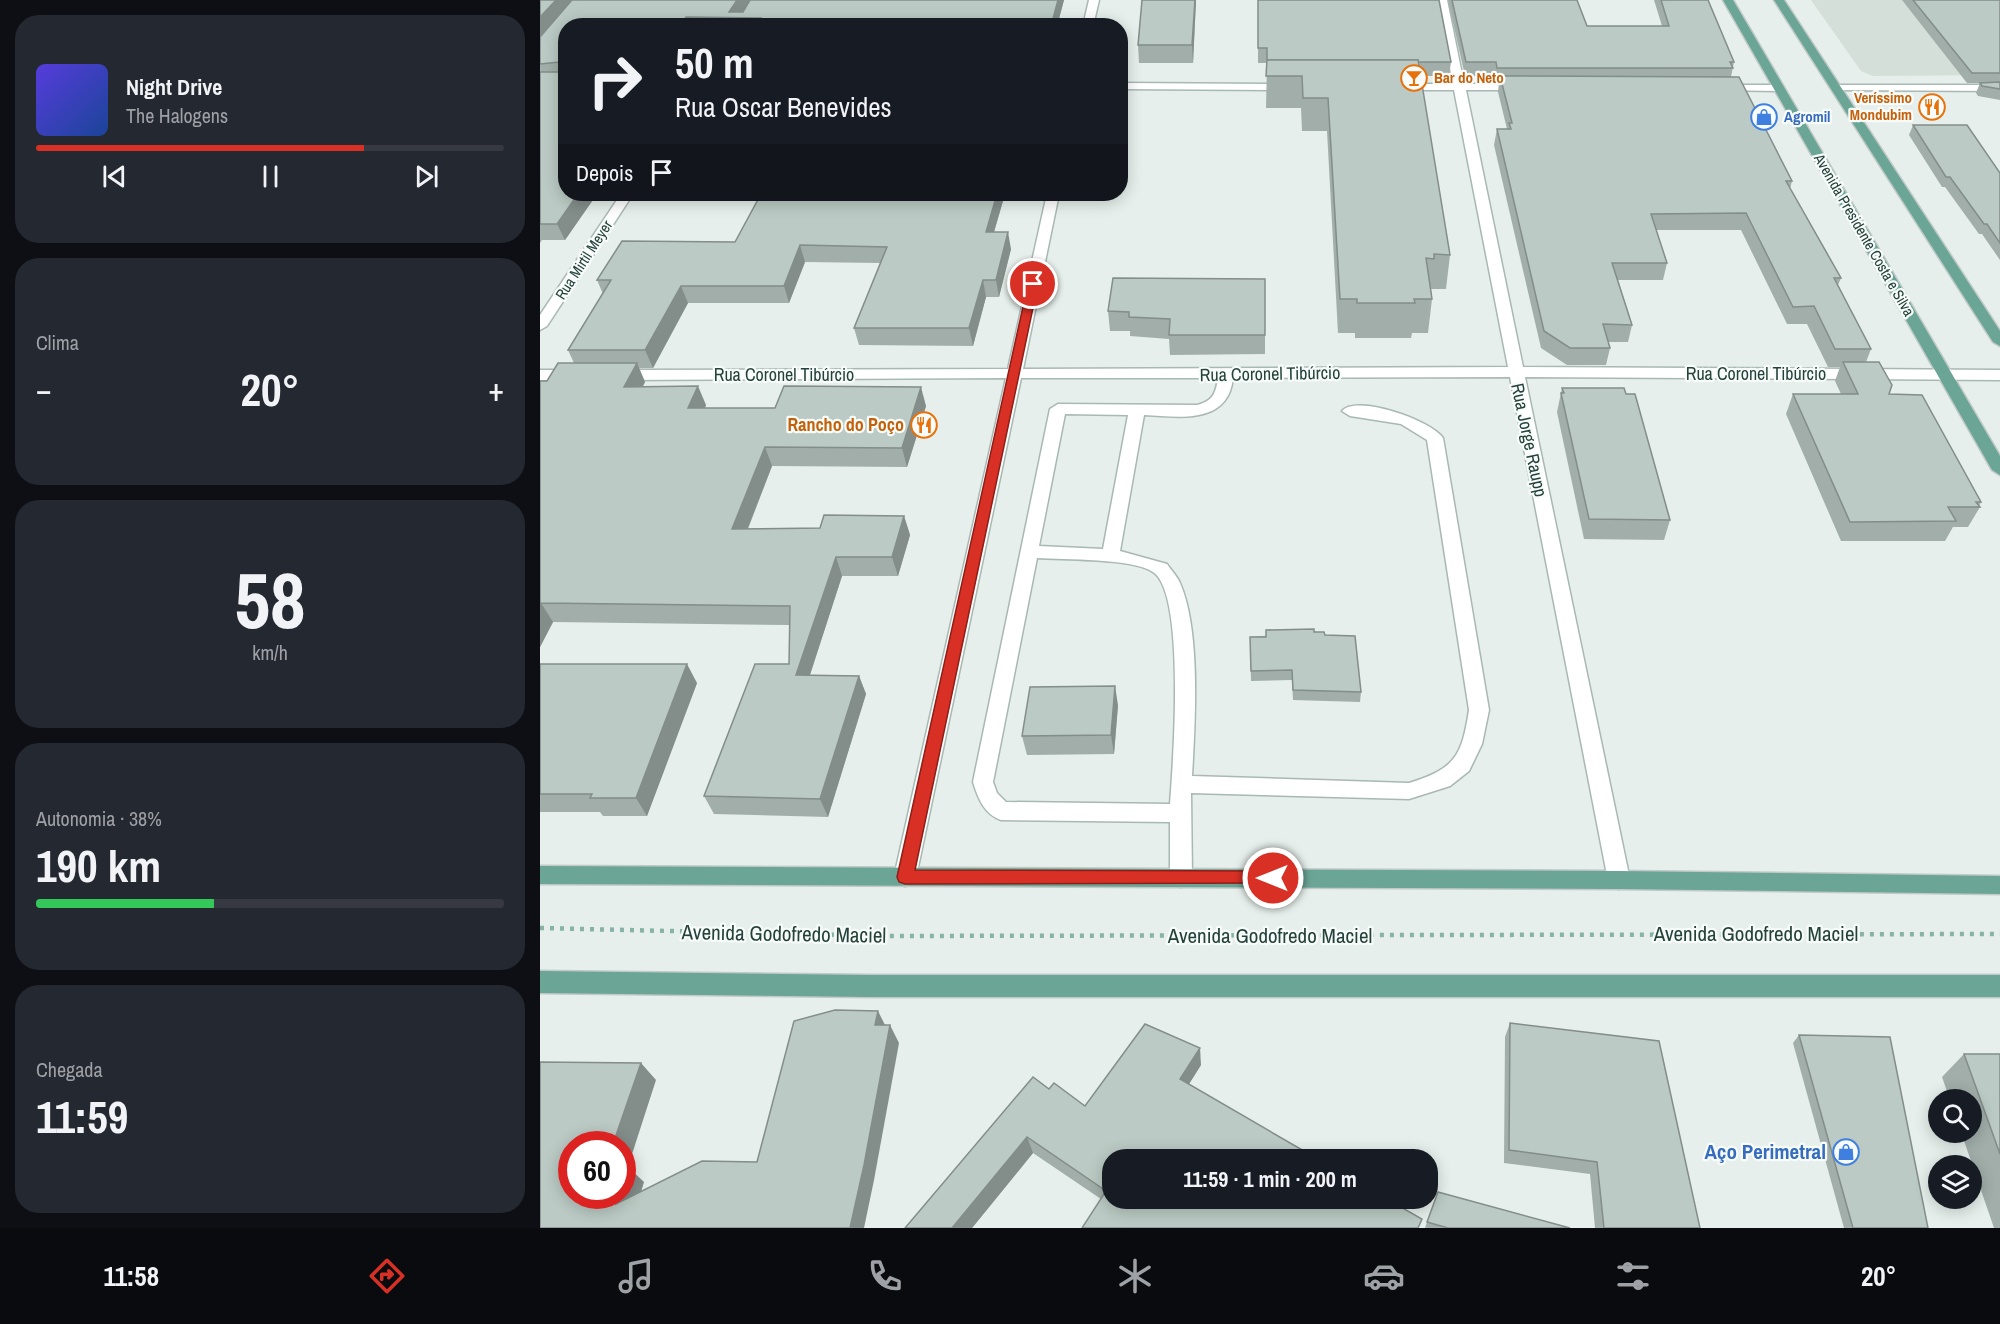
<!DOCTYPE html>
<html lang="pt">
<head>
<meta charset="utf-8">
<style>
	body { margin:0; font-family:"Archivo Narrow",sans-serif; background:#242831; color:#f1f3f6; height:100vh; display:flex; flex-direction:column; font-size:22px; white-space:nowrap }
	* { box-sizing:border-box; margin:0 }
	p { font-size:20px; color:#9ea1a6 }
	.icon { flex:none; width:33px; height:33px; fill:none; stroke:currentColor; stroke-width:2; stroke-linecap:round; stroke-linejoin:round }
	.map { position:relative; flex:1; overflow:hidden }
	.drawer { display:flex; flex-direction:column; gap:15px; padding:15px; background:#0d0f14; width:540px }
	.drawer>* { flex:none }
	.hud { position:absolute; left:18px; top:18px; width:570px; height:183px; border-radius:24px; box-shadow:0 3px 15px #0003; background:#171b24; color:#f1f3f6; overflow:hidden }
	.fabs { position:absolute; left:1388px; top:1089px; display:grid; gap:12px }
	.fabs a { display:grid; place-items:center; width:54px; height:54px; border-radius:50%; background:#171b24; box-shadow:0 3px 15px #0003; font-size:30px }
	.speed { position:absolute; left:18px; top:1131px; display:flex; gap:12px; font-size:30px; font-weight:700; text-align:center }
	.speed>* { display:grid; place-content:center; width:78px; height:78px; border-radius:50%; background:#171b24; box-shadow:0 3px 15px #0003; line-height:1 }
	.speed .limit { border:9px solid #d22; background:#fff; color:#111 }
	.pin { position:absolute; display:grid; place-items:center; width:51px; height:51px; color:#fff; margin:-26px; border:3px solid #fff; border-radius:50%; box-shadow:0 2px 6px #0007 }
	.me { position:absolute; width:66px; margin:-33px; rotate:270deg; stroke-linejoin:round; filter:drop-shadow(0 0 4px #0008) }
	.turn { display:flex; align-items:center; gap:21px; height:126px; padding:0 18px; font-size:27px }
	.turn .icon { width:78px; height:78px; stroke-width:2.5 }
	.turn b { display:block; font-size:42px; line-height:51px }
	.then { display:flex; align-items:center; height:57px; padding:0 18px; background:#0003; gap:12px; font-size:22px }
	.big { font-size:45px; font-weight:800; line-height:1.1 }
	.drawer .widget { flex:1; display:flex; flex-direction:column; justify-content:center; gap:9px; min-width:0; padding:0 21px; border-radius:24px; background:#242831 }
	.drawer .dial { align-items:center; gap:0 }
	.dial b { font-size:78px; line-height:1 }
	.song { display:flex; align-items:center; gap:18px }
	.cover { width:72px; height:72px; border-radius:9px; background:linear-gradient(135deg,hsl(250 70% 55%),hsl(220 70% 35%)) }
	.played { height:6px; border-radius:3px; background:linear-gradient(90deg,#d93025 70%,#363941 70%) }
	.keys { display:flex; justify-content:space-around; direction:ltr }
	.heat { display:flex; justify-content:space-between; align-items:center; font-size:33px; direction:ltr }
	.charge { height:9px; border-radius:4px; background:linear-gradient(90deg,#34c759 38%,#363941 0) }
	.trip { position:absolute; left:562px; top:1149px; width:336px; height:60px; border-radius:24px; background:#171b24; box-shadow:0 3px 15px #0003; font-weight:800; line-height:60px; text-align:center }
	.tabs { display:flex; height:96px; justify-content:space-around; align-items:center; background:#090b0e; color:#9ea1a6 }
	.tabs .icon { width:42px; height:42px }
	.tabs .on { color:#d93025 }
	.tabs b { font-size:27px; color:#f1f3f6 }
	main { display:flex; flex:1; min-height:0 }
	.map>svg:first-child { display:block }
	.built { fill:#d4dfda }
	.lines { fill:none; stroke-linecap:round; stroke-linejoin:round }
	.minor-casing { stroke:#a8b8b2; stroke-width:3 }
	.major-casing { stroke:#c2cac8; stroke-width:3 }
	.path { stroke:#86b3a5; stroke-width:4.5; stroke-dasharray:4 6; stroke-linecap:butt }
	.minor { fill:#fff; fill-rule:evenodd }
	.major { fill:#6aa596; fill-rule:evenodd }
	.wall { fill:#a1aea9 }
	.shaded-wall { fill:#838d89 }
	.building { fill:#bbcac4; stroke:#838d89; stroke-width:1.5 }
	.route { fill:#d93025; stroke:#8d1f18; stroke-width:1.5 }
	.labels { text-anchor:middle; stroke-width:4.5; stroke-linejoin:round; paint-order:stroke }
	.far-food-label { font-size:15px; font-weight:bold; fill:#c56008; stroke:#f7fbf9; text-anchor:start }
	.far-shop-label { font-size:15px; font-weight:bold; fill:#366cbe; stroke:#f7fbf9; text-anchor:start }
	.far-street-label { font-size:15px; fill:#24423a; stroke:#f7fbf9 }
	.street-label { font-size:18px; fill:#24423a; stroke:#f7fbf9 }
	.food-label { font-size:18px; font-weight:bold; fill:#c56008; stroke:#f7fbf9; text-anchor:end }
	.near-street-label { font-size:21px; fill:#24423a; stroke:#f7fbf9 }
	.near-shop-label { font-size:21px; font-weight:bold; fill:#366cbe; stroke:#f7fbf9; text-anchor:end }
</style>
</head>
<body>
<main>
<section class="drawer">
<div class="widget">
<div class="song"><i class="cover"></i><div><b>Night Drive</b><p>The Halogens</p></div></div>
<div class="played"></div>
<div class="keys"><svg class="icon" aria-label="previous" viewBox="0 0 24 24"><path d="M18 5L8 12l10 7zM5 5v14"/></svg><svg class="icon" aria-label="pause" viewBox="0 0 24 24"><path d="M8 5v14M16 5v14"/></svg><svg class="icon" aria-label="next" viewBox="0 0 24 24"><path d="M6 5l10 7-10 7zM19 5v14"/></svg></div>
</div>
<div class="widget"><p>Clima</p>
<div class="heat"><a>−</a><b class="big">20°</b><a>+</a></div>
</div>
<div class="widget dial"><b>58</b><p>km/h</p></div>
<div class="widget"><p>Autonomia · 38%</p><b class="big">190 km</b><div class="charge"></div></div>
<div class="widget"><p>Chegada</p><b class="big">11:59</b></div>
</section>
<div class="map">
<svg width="1460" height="1228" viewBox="0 0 1460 1228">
	<rect width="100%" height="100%" fill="#e6efeb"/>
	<path class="built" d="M1271,0H1460V75L1333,76L1321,71Z"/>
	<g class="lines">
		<g class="minor-casing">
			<g id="minor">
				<path d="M549,0H559L553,26H543Z"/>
				<path d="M897,0H907L924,84H984L990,87L984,90H926L983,367L1460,370V380L985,377L1090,880L1087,887L1079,889L1071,887L1068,880L970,377L693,378C688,425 639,417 604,415L580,551L627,564C631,570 637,576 640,583C661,631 655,723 652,776L869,783C915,769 922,756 929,710L887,440L861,424L810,416L802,411C816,394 891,420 903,438L949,710L942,744L929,771L910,786L869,799L651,793L652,878L649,885L641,887L633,885L630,878V822L461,820C444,814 438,798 433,782L510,409L518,404L657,405C673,401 676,393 678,378H481L376,877L373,884L365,886L357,884L354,877L466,378L80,380L73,375L80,370L468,369L507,194H519L483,369L968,367L914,90H858L852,87L858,84H913ZM525,414L588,415L563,549L499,546ZM497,558C523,560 593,558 613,572C646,593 633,765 630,804L466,802L457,793L453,782Z"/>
				<path d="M580,83L750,84L756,87L750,90L580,89Z"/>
				<path d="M1179,85H1237L1243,88L1237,91L1175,90V86Z"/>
				<path d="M1297,85H1460V91L1293,90V86Z"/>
				<path d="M81,194H93L7,326L0,330V315Z"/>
				<path d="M0,370H34L41,375L34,380H0Z"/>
			</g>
		</g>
		<g class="major-casing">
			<g id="major">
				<path d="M1183,0H1193L1460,456V475L1452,470Z"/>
				<path d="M1234,0H1244L1460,331V346L1453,342Z"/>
				<path d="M0,866L1079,871L1460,876V894L1079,889L0,884Z"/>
				<path d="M0,971L330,975H1460V997H330L0,993Z"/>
			</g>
		</g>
		<path class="path" d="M0,928L345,936L1460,934"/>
		<use href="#minor" class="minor"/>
		<use href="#major" class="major"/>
	</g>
	<g class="wall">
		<path d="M0,0H524L517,26H26V194H57L25,240H2L0,243Z"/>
		<path d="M602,0H656L653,63H599L598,45Z"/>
		<path d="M718,0L911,62L909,76H880L910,255L906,289H891L892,299L888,333H872L871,338H815V333H798L787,131H762L761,108H726L727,63H718Z"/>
		<path d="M908,0H1037L1047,26H1122L1114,0H1168L1194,62L1191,77L1252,181L1250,189L1301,278L1298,285L1331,349L1326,362L1349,394L1441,502L1439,506L1440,507L1428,527H1413L1405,541H1301L1246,414L1253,394H1301L1295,381L1300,367H1288L1267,324H1247L1201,230H1116L1127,263L1123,280H1078L1092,325L1088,342H1068L1070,348L1066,365H1027L1001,348L954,145L957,129H967L958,92L959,82H955L954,76H925Z"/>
		<path d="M1362,0H1460V100L1438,96L1436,93L1440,83H1427Z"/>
		<path d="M1373,125L1460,173V260L1442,234H1439L1405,187H1402L1369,135Z"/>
		<path d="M221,194H465L454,232L471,249L459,297H446L433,346L319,345L314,328L340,263L265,262L249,303H148L113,368H99L105,382L103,386L166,405L165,408H235L386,406L367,467L232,466L208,529L280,528L364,516L370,535L358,576H302L270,675L319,676L326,694L288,817L174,814L164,796L249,664V625L13,622L0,647V381H7L34,363L28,350L63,294L57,280L195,242Z"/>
		<path d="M725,279V354L630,355L629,339L590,336V331H570L568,311Z"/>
		<path d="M1022,388L1130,520L1124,540L1044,539L1017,412Z"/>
		<path d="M774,632L785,635L821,692L820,702L753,700L752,680L711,681L710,637Z"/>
		<path d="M0,664L157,683L107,816H63L60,812H0Z"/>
		<path d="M578,705L574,754L487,755L482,736Z"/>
		<path d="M970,1023L1160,1228H1055L1050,1174L964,1163L965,1037Z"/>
		<path d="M1259,1035L1388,1228H1304L1253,1043Z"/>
		<path d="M1424,1054H1460V1228H1454L1421,1132H1431V1100H1410L1402,1077Z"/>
		<path d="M661,1065L649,1084L764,1153L561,1199L493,1153L432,1228H365L509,1089L545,1106Z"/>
		<path d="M887,1222L1030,1228H885Z"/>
	</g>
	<g class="shaded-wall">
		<path d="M16,0H36L0,40V17Z"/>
		<path d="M197,0H210L200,17L189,12Z"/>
		<path d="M518,0H524L517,26H511Z"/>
		<path d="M655,0H656L653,63L652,45Z"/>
		<path d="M146,17L149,26H140Z"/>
		<path d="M38,194H57L25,240L17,224Z"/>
		<path d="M457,194H465L449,249L446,232Z"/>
		<path d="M468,232L471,249L459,297L456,280Z"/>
		<path d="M260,245L265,262L249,303L244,286Z"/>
		<path d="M443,280L446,297L433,346L429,328Z"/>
		<path d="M141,286L148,303L113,368L105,350Z"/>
		<path d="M97,363L105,382L93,405L84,387Z"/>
		<path d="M158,386L166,405L156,427L148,408Z"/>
		<path d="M381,387L386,406L367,467L362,448Z"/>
		<path d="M225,447L232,466L200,548L192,529Z"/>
		<path d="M364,516L370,535L358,576L352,557Z"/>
		<path d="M296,557L302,576L264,693L256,675Z"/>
		<path d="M1,603L13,622L0,647V605Z"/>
		<path d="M147,664L157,683L107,816L96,798Z"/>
		<path d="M319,676L326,694L288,817L280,799Z"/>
		<path d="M575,686L578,705L574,754L571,735Z"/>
		<path d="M338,1011L347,1029L335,1025Z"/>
		<path d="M350,1025L359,1043L334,1180L324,1228H310Z"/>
		<path d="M660,1048L661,1065L642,1095L640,1079Z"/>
		<path d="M101,1063L116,1080L83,1182L82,1144H73Z"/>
		<path d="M487,1137L493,1153L432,1228H412Z"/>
		<path d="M88,1167L104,1182L93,1219L76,1204L79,1196H82V1183Z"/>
	</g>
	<g class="building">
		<path d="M0,0H16L0,17Z"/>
		<path d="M32,0H197L189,12H203L210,0H518L511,26H216L221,18L146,17L140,26H26V194H38L17,224H0V72H21L19,62L0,64V37Z"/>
		<path d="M602,0H655L652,45H598Z"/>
		<path d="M718,0H899L911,62H878V60H727V48H718Z"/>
		<path d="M912,0H1037L1047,26H1129L1121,0H1168L1194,62H1190L1193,68H957L956,62H926Z"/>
		<path d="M1373,0H1460V73H1432Z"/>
		<path d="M727,60H878L910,255L894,254V259L886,258L892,299H874L875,303H817V299H800L788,98H763L762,76H726Z"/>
		<path d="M960,76L1199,77L1252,181H1246L1301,278H1294L1331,349H1295L1274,306L1253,307L1206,213L1111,214L1127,263H1072L1092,325L1063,324L1070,348H1030L1004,331L957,129H971L969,123H972Z"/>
		<path d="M1460,82V89L1442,86L1440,83Z"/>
		<path d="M1373,125H1427L1460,173V243L1447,224H1444L1410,177H1406Z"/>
		<path d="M221,194H457L446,232H468L456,280H443L429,328H314L347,247L260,245L244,286H141L105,350H28L71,280H57L82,241L195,242Z"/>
		<path d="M573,278L725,279V335H629L630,319L589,317V312L568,311Z"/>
		<path d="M1303,362H1339L1352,385L1349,394L1382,395L1441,502H1436L1440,507H1408L1416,521L1310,522L1253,394H1318Z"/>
		<path d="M18,363H97L84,387L158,386L148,408H235L244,386L381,387L362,448L225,447L192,529L280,528L284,515L364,516L352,557H296L256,675L319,676L280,799L164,796L215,664H249L250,606L1,603L0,605V381H7Z"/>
		<path d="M1022,388H1084L1086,394H1095L1130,520L1049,519L1021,393H1024Z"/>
		<path d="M774,629V632H784L785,635L815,636L821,692L753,690L752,670L711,671L710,637H726V630Z"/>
		<path d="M0,664H147L96,798H50L52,794H0Z"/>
		<path d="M575,686L571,735L482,736L490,687Z"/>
		<path d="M295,1010L338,1011L335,1025H350L324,1165L310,1228H0V1062L101,1063L73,1144H32V1196H79L76,1204L162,1161L217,1162L254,1021Z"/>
		<path d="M970,1023L1119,1041L1160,1228H1064L1057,1162L969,1150Z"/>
		<path d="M605,1024L660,1048L640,1079L764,1151V1153L776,1160H573V1198H845L882,1219L878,1228H542L566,1191L487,1137L412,1228H365L493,1077L509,1089L514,1083L545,1106Z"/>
		<path d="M1259,1035L1350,1037L1388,1228H1313Z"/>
		<path d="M1424,1054H1460V1154Z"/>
		<path d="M82,1167H88L82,1183Z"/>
		<path d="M898,1192L1030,1228H908L887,1222Z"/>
	</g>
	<path class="route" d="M493,281L498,284L375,870L733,871L739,873L741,878L739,883L365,884L359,882L357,877L488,284Z"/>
	<defs>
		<g id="bar-ring" transform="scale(1.35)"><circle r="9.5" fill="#f7fbf9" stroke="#e8710a" stroke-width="1.5"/><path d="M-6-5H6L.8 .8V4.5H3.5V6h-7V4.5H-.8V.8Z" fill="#e8710a"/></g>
		<g id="restaurant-ring" transform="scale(1.35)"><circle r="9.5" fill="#f7fbf9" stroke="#e8710a" stroke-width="1.5"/><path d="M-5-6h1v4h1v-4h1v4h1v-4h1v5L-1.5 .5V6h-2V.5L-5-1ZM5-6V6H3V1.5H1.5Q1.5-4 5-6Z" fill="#e8710a"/></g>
		<g id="shop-ring" transform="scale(1.35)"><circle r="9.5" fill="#f7fbf9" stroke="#3f7fe0" stroke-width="1.5"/><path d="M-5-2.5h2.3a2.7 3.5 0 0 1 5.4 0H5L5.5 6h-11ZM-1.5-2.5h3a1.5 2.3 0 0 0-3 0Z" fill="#3f7fe0"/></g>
	</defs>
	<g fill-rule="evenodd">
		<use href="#bar-ring" x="874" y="78"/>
		<use href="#restaurant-ring" x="1392" y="107"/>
		<use href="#shop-ring" x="1224" y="117"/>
		<use href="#restaurant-ring" x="384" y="425"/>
		<use href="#shop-ring" x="1306" y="1152"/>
	</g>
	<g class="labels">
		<g class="far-food-label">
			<text x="894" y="83">Bar do Neto</text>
			<text x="1372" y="103" text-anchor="end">Veríssimo<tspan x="1372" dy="17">Mondubim</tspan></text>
		</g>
		<g class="far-shop-label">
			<text x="1244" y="122">Agromil</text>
		</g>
		<g class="far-street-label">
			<text transform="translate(1324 235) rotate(60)" y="5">Avenida Presidente Costa e Silva</text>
			<text transform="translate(44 260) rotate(-57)" y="5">Rua Mirtil Meyer</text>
		</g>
		<g class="street-label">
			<text transform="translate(730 374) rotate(-1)" y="6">Rua Coronel Tibúrcio</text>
			<text x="1216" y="380">Rua Coronel Tibúrcio</text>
			<text x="244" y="381">Rua Coronel Tibúrcio</text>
			<text transform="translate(989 440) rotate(78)" y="6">Rua Jorge Raupp</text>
		</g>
		<g class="food-label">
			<text x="364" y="431">Rancho do Poço</text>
		</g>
		<g class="near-street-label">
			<text transform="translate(244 934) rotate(1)" y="7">Avenida Godofredo Maciel</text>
			<text x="1216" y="941">Avenida Godofredo Maciel</text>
			<text x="730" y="943">Avenida Godofredo Maciel</text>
		</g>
		<g class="near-shop-label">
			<text x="1286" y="1159">Aço Perimetral</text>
		</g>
	</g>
</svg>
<div class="fabs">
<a><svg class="icon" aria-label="search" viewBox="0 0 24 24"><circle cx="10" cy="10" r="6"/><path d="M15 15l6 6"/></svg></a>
<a><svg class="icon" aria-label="layers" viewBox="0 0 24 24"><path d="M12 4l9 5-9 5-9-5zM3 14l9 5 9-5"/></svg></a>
</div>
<div class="speed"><div class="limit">60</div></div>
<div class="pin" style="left:493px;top:284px;background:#d93025"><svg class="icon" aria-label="arrive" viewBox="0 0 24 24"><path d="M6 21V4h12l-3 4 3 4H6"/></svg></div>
<svg class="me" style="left:733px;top:878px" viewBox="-20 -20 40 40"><circle r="17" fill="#d93025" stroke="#fff" stroke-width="3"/><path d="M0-11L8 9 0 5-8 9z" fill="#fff"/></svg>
<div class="trip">11:59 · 1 min · 200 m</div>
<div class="hud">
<div class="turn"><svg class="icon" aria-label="right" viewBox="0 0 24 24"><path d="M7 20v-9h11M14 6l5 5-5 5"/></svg><div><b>50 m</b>Rua Oscar Benevides</div></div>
<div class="then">Depois<svg class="icon" aria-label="arrive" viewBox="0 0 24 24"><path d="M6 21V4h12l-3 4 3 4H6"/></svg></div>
</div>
</div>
</main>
<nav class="tabs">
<b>11:58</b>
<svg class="icon on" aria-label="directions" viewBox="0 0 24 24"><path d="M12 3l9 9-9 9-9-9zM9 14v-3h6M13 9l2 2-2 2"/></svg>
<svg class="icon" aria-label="music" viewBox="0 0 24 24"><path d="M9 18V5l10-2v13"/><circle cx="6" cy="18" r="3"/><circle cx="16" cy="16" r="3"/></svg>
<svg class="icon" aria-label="phone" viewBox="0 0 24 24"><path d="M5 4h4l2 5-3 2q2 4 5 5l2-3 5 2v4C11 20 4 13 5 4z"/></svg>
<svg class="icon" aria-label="climate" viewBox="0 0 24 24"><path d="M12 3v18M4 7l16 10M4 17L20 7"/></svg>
<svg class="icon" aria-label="car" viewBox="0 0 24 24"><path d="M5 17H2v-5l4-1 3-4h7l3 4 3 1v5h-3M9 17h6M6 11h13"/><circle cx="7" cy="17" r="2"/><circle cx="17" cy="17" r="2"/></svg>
<svg class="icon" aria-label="filters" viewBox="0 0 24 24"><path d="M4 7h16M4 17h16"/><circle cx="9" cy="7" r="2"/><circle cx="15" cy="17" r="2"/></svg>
<b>20°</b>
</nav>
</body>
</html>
